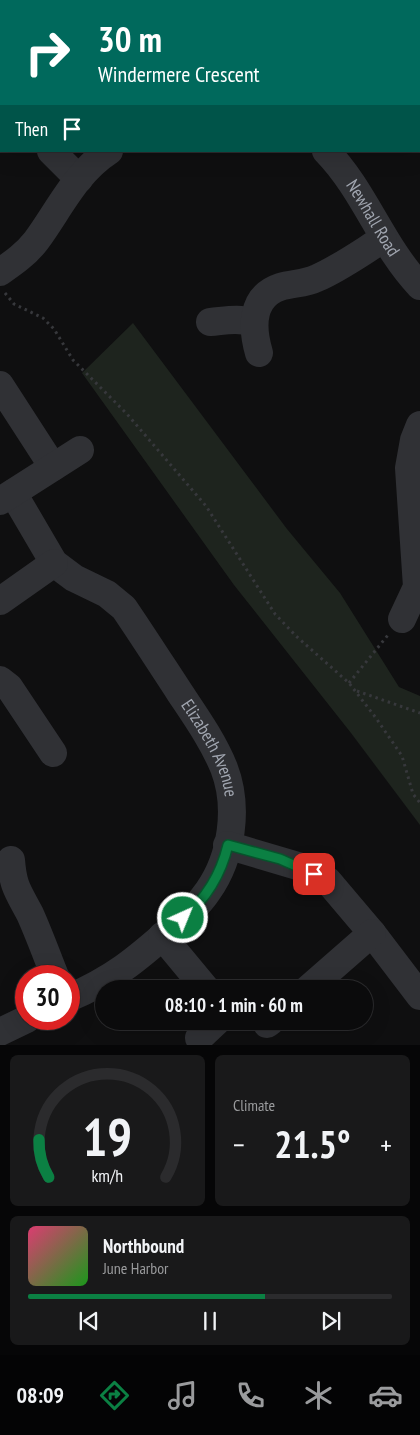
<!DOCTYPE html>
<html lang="en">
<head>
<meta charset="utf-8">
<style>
	body { margin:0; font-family:"PT Sans Narrow",sans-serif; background:#19191a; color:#f1f3f6; height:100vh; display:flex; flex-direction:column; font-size:19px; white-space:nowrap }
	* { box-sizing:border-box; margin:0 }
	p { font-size:16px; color:#9a9b9d }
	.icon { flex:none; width:28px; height:28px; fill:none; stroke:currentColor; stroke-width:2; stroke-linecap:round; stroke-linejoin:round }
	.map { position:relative; height:1045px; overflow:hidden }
	.drawer { display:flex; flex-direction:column; gap:10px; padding:10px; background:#060607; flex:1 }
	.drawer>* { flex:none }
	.top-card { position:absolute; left:0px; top:0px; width:420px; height:152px; box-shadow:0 5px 20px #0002,0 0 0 1px #2b2b2d; background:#00695c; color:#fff; overflow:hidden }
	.speed { position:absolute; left:15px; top:965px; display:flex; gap:10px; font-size:25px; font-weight:700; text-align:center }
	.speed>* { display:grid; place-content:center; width:65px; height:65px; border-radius:50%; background:#0b0b0c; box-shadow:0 5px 20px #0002,0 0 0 1px #2b2b2d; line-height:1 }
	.speed .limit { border:8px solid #d22; background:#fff; color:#111 }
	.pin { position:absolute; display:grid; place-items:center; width:42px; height:42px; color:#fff; margin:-21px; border-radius:10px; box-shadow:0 2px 8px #0006 }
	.me { position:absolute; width:55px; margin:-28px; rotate:44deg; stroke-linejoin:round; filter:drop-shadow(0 0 4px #0008) }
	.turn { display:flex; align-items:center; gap:18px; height:105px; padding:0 15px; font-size:22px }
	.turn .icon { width:65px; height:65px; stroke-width:2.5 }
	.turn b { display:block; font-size:35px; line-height:42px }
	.then { display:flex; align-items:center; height:48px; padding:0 15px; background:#0003; gap:10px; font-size:19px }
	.big { font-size:38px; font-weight:800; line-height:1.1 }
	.drawer .tile { flex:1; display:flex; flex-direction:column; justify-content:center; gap:8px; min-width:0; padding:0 18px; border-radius:8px; background:#19191a }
	.drawer .dial { align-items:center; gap:0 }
	.dial svg { height:130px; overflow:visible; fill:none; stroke:#2b2b2d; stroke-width:7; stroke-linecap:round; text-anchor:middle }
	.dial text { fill:#f1f3f6; stroke:none }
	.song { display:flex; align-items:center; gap:15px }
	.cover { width:60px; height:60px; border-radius:8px; background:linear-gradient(135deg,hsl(340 70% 55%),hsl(120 70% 35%)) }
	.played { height:5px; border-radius:2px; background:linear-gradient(90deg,#0b8043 65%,#2b2b2d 65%) }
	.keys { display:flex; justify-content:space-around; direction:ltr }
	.heat { display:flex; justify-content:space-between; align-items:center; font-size:28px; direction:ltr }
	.drawer .tiles { flex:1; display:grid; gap:10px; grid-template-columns:1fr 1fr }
	.tile:last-child { grid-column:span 2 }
	.trip { position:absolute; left:95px; top:980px; width:278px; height:50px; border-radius:25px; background:#0b0b0c; box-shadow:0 5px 20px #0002,0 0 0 1px #2b2b2d; font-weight:800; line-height:50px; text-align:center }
	.tabs { display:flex; height:80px; justify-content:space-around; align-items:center; background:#040405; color:#9a9b9d }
	.tabs .icon { width:35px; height:35px }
	.tabs .selected { color:#0b8043 }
	.tabs b { font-size:22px; color:#f1f3f6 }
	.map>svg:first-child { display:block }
	.green { fill:#1e241e }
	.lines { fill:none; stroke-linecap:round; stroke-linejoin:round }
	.path { stroke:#37383c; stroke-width:3; stroke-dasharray:2.5 4; stroke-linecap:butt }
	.minor { stroke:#303135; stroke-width:28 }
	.route-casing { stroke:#07532c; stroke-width:12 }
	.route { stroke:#0b8043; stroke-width:9 }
	.labels { text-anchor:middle; stroke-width:5; stroke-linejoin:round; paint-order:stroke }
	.street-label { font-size:18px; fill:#a1a6b0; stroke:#0a0a0b }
</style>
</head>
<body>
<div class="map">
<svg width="420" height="1045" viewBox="0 0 420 1045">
	<rect width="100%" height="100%" fill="#0f0f10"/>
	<path class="green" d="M133,323L287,529L340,593L399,687L420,696V825L351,733L234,585L82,373Z"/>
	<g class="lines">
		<g class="path">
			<path d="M5,293L14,304L43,318L54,329L73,360L127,414L206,506L275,614L296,636L349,683L376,718L402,756L413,794L420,803"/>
			<path d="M349,683L388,635"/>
			<path d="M357,691L420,713"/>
		</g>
		<g class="minor">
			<path d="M296,0V1"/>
			<path d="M371,1V0"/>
			<path d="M0,93L1,94"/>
			<path d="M51,151L79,179"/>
			<path id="s1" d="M326,151C365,191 381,245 420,286"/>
			<path d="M0,272C13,263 26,254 36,241C59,210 75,173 109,151"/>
			<path d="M210,322C224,321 240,317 253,323"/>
			<path d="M259,353C252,329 250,297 280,287C292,283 305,284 317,278C340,268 362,252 383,239"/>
			<path d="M0,385L53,467"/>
			<path id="s2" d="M13,493L54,563L74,578L107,594L124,608C143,636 161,664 180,693C196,717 213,741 224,768C239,807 232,857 208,891C198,906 185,917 171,929C136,960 113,979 69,998"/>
			<path d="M0,501L80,450"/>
			<path d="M0,601L54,563"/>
			<path d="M402,619L417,587L409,468L414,440L420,425"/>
			<path d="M0,680L9,687L53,753"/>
			<path d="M227,845L301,867L328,881L372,933L420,996"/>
			<path d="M11,860C13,887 18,891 30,914C39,934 47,956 55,976"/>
			<path d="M162,936L206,989"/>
			<path d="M308,989L372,933"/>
			<path d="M267,1024L271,1021"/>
			<path d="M0,1032L27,1019"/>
			<path d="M199,1038L217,1021"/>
		</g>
	</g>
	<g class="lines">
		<g class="route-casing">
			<path id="route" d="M183,918C206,899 221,874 228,845L280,859L314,874"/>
		</g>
		<use href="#route" class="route"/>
	</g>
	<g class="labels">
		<g class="street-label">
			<text dy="6" stroke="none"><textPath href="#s1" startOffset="82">Newhall Road</textPath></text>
			<text dy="6" stroke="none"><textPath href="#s2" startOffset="330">Elizabeth Avenue</textPath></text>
		</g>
	</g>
</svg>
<div class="speed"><div class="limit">30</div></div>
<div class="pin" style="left:314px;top:874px;background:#d93025"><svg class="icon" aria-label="arrive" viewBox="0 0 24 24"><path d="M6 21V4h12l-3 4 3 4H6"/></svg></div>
<svg class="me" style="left:183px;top:918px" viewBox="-20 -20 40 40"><circle r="17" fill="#0b8043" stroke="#fff" stroke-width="3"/><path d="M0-11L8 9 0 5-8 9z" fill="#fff"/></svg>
<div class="trip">08:10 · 1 min · 60 m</div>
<div class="top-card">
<div class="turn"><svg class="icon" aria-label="right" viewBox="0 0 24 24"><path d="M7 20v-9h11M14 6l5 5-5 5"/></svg><div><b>30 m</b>Windermere Crescent</div></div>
<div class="then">Then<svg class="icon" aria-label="arrive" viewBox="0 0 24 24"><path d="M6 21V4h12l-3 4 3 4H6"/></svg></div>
</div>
</div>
<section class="drawer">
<div class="tiles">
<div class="tile dial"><svg viewBox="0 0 100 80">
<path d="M14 69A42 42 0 1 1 86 69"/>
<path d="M14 69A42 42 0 0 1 8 46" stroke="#0b8043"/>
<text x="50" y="56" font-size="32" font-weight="700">19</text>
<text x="50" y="72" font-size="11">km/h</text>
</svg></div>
<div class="tile"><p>Climate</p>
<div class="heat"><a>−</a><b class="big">21.5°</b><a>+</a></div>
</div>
<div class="tile">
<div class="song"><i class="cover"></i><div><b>Northbound</b><p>June Harbor</p></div></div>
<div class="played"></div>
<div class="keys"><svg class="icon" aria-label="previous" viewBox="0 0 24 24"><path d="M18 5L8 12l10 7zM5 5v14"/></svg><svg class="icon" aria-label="pause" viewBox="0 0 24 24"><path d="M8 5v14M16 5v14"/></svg><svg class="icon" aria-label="next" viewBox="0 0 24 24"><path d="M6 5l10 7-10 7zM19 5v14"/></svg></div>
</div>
</div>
</section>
<nav class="tabs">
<b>08:09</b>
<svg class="icon selected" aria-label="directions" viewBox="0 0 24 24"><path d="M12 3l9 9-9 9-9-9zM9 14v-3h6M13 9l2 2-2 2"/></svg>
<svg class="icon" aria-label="music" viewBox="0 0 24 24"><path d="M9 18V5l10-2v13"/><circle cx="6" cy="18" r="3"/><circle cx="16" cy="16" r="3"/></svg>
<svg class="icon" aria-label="phone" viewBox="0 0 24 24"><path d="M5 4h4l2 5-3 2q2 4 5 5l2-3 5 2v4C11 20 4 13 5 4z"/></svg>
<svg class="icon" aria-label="climate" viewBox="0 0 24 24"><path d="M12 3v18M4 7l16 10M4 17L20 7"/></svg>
<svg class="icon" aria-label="car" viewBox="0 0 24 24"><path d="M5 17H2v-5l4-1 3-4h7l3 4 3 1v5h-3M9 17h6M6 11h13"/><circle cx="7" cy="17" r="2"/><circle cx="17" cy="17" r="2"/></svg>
</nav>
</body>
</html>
